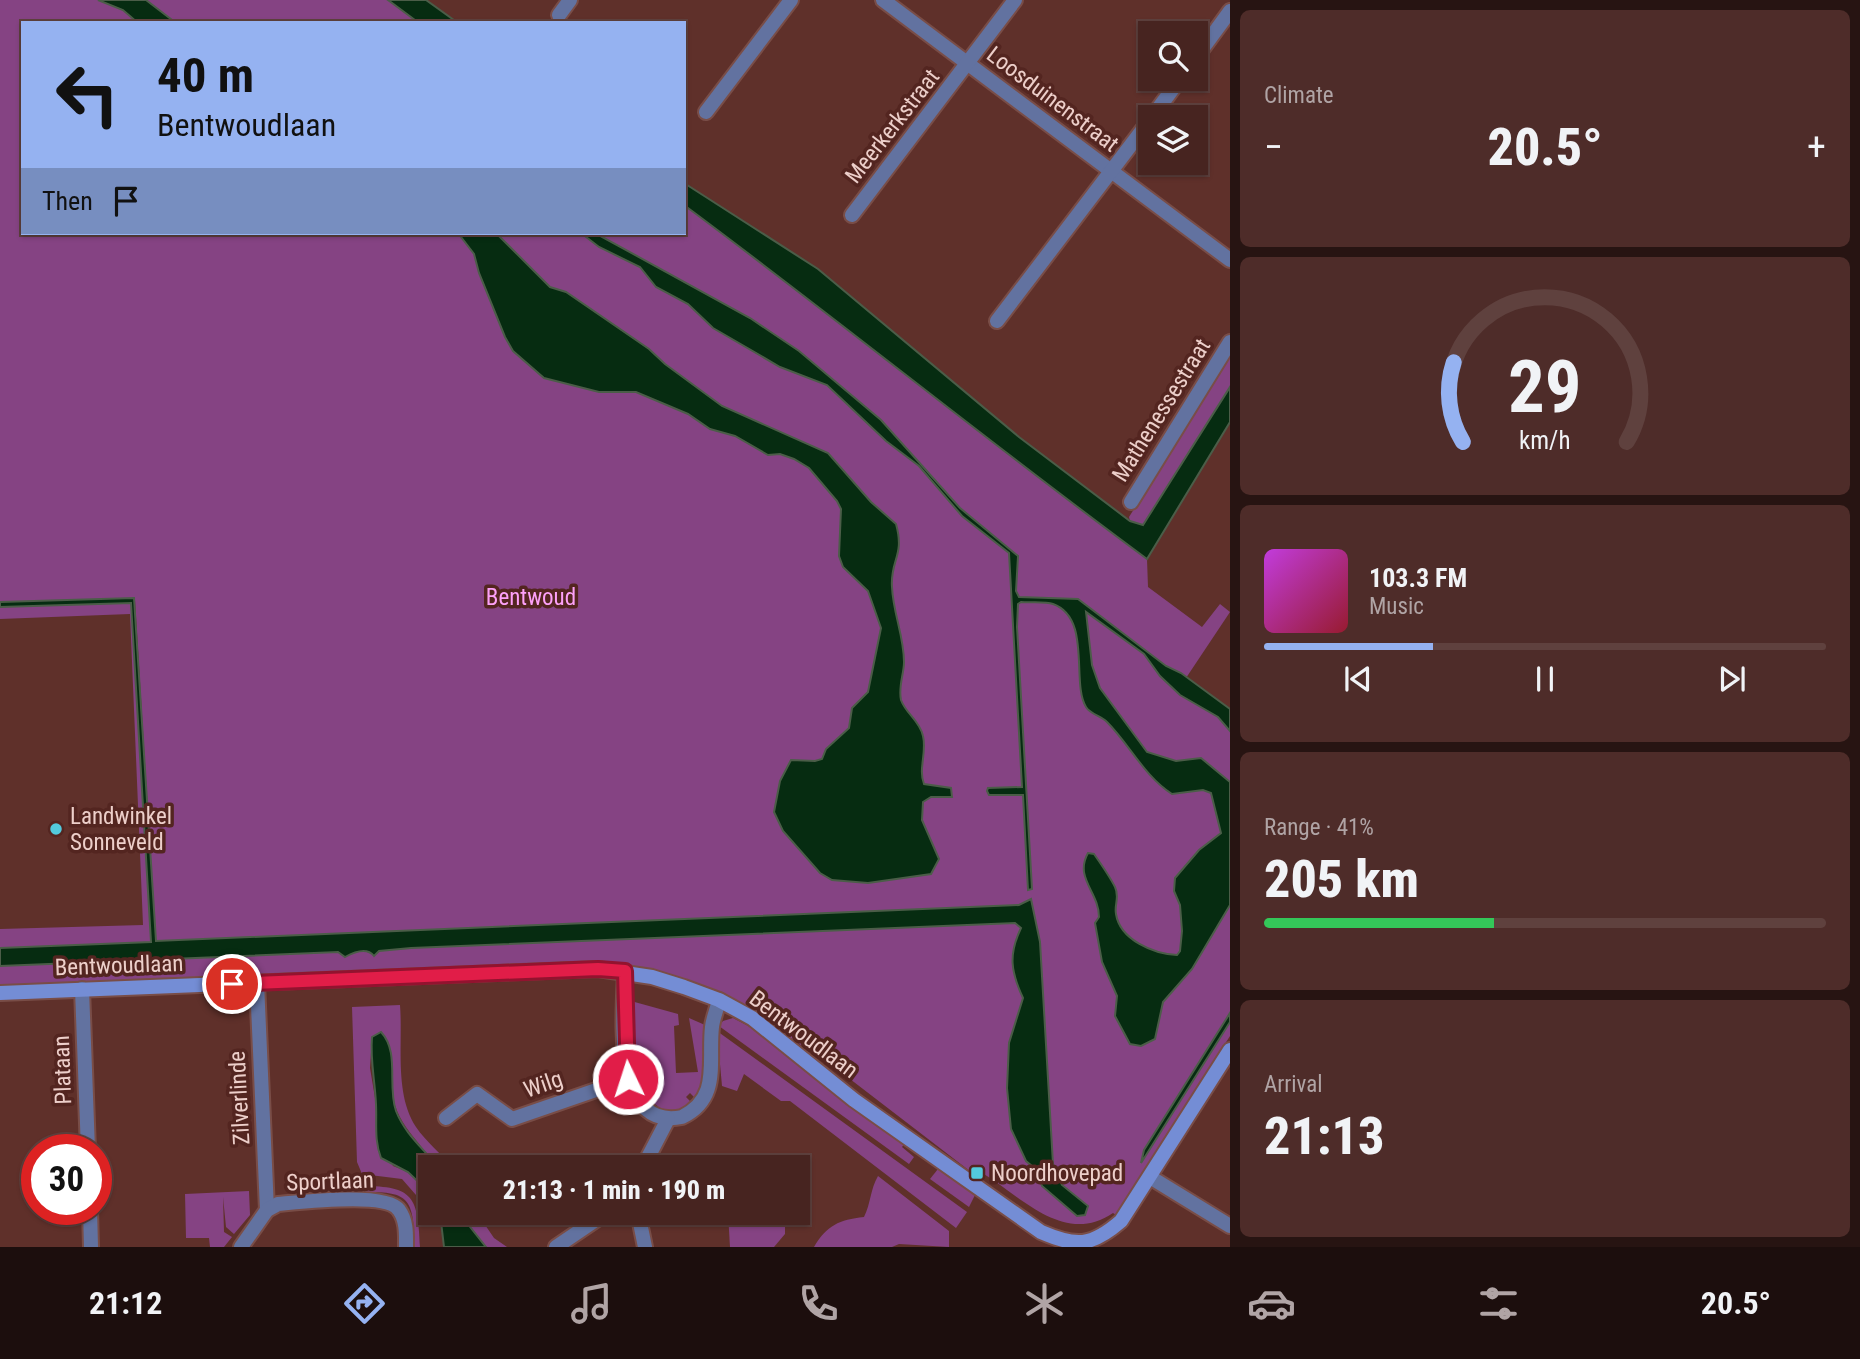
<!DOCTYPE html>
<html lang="en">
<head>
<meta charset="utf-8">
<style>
	body { margin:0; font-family:"Roboto Condensed",sans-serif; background:#4e2c29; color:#f1f3f6; height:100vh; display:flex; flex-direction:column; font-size:26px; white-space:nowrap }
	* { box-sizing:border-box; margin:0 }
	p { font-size:23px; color:#b0a4a5 }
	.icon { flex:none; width:38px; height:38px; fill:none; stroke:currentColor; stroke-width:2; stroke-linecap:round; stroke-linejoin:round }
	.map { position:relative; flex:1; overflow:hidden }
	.details { display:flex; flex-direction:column; gap:10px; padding:10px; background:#271412; width:630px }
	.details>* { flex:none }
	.hud { position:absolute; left:21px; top:21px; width:665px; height:214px; border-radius:0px; box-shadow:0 2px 5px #0004,0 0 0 2px #5f413e; background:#95b2f1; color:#111; overflow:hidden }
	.controls { position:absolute; left:1138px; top:21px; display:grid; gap:14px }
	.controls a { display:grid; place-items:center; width:70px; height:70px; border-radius:0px; background:#472420; box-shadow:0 2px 5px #0004,0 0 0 2px #5f413e; font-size:35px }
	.speed { position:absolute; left:21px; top:1134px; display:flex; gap:14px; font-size:35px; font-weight:700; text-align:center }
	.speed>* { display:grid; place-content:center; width:91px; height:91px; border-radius:50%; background:#472420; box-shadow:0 2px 5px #0004,0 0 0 2px #5f413e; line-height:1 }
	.speed .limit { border:10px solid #d22; background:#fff; color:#111 }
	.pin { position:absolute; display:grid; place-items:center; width:60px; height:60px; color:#fff; margin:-30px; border:4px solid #fff; border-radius:50%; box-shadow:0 2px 7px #0007 }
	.me { position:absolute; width:77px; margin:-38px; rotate:356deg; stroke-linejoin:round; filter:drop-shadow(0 0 5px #0008) }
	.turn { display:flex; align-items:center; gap:24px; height:147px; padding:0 21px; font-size:32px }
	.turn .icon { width:91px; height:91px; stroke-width:2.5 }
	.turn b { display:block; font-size:49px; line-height:60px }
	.then { display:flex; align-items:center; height:66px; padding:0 21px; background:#0003; gap:14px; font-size:26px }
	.big { font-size:52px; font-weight:800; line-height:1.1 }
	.details .widget { flex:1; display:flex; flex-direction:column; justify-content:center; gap:10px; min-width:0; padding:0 24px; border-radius:10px; background:#4e2c29 }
	.details .dial { align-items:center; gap:0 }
	.dial svg { height:182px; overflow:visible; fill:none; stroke:#5f413e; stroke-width:7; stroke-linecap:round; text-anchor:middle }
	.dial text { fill:#f1f3f6; stroke:none }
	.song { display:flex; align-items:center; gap:21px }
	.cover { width:84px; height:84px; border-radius:10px; background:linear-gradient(135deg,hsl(290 70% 55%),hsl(350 70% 35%)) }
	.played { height:7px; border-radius:4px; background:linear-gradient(90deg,#95b2f1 30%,#5f413e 30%) }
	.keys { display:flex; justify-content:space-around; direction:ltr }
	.heat { display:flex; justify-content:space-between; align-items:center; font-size:38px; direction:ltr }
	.charge { height:10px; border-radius:5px; background:linear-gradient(90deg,#34c759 41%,#5f413e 0) }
	.trip { position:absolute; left:418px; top:1155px; width:392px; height:70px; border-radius:0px; background:#472420; box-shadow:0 2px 5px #0004,0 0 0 2px #5f413e; font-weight:800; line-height:70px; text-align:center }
	.tab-bar { display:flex; height:112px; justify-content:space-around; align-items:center; background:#1c0e0d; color:#b0a4a5 }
	.tab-bar .icon { width:49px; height:49px }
	.tab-bar .current { color:#95b2f1 }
	.tab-bar b { font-size:32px; color:#f1f3f6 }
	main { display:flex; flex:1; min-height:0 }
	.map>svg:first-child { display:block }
	.green { fill:#854383 }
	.water { fill:#062c11; stroke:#4b5d48; stroke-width:2 }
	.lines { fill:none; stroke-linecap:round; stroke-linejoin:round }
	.street-casing { stroke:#794d47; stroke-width:18 }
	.secondary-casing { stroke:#794d47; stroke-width:18 }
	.street { stroke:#6272a0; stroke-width:14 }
	.secondary { stroke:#748dd5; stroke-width:14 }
	.route-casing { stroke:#92132f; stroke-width:18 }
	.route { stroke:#e11d48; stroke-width:12 }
	.poi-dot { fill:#53cadc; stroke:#532520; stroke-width:2.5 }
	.labels { text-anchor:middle; stroke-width:7; stroke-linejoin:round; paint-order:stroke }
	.street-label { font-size:23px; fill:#edcfca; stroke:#532520 }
	.park-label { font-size:23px; fill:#fda0f8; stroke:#532520 }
	.poi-label { font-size:23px; fill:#edcfca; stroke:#532520; text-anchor:start }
</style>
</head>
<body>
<main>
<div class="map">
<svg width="1230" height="1247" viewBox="0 0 1230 1247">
	<rect width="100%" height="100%" fill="#5f302a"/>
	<g class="green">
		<path d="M0,0H388L419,23H23V233H684V205C840,321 991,444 1147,559L1148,587L1202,627L1220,604L1230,612L1186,678L1182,675L1230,724V1013L1144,1150L1141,1163L1230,1022V1036L1116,1215L1113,1213C1063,1247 1019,1194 979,1171L975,1175L850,1079L739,1002L676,976L618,963L583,961L0,986V966L173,959L172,941L156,942L135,600L0,602Z"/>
		<path d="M1230,356V387L1143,525L1130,521L1129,517Z"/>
		<path d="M131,602L151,942L0,948V929L143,925L130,614L0,619V607Z"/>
		<path d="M631,1001L678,1014L679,1025L674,1026L676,1073L698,1072L689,1018L705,1025L706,1074L696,1099L690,1093L686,1097L692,1103L684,1110L663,1111L641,1092L633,1068Z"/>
		<path d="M400,1005C403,1043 394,1094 416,1127C426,1142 441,1153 452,1167H438C404,1124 387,1115 391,1055L372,1037L370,1068L376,1104V1132L393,1166L408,1172L430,1193L423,1203L402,1179L362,1174L357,1162L352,1007Z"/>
		<path d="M733,1018L756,1030L905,1143L902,1147L914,1157L909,1164L719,1026L723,1021Z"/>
		<path d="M717,1031L967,1212L956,1228L790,1101H781L744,1074L737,1091L722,1086Z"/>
		<path d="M938,1169L975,1195L969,1207L930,1179Z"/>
		<path d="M878,1176L949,1231V1247L899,1244L892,1247H814C827,1225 839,1220 864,1217C871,1203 870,1190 878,1176Z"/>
		<path d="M362,1186C414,1186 418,1197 420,1247H415C413,1199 411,1191 362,1192Z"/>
		<path d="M249,1191L250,1215L234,1234L226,1227L223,1197L224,1232L232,1237L224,1247H210L209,1238H186L185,1194Z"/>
		<path d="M459,1213H477L494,1238L507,1247H486Z"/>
		<path d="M728,1213H780L785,1219V1234L774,1247H730Z"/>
	</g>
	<g class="water">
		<path d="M98,0H146L176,23H138L123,10Z"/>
		<path d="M388,0H426L458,23H419Z"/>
		<path d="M684,183L818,269L1019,437L1130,521L1143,525L1230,387V422L1147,559C991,444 840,321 684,205Z"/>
		<path d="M458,233H496L550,287L566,292L649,349L665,364L722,406L828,453L871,502L896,524C905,556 890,560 892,587C893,613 904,636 904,662C904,674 898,687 901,700C906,714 920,721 923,736C927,753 918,769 924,784L951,788L952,797H931L923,802L922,820L939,859L931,874L868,883L832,880L820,873L783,831L774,812L780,781L791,760L815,761L822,759L826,749L849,728L852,708L868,692L881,628L868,591L843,567L839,556L841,509L837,501L809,468L794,459L780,454L768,455L735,436L710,429L688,414L636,392H599L544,378L513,351L505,337L479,273L474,254Z"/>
		<path d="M581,233H595L750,318L799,351L881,420L960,508L1018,556L1016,591L1019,597L1078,599L1166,666L1181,673L1230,709V731L1218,717L1180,695L1160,676L1144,654L1086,612L1092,665L1100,688L1147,752L1176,761L1201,758L1230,782V905L1192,969L1163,1002L1155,1039L1141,1046L1130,1044L1115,1016L1117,996L1102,962L1095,923L1099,917C1099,892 1074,878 1088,853L1094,854C1101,864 1110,877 1115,887C1120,897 1114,905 1116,914C1120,940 1154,954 1177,955L1180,951L1182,931L1180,905L1174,891L1175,878L1199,850L1221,833L1211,793L1203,790L1172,794C1144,776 1130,745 1107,722C1101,716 1090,714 1086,707C1071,683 1092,618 1053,604C1045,601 1030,603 1021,602L1018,604L1017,627L1032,889L1028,890L1023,795H989L987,791L988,788L1022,787L1009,553L962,516L919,466L886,441L827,385L780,367L713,328L688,304L656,287L640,267L599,247Z"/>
		<path d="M134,598L156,941L1019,905L1031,899L1040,942L1053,1164L1062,1185L1088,1206L1085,1215L1077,1216L1042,1186L1037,1170L1026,1161L1011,1129L1007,1088L1009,1043L1023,998C1011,972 1008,955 1021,928L1015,923L411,948L379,951L374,956C367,947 354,952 345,957L338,952L0,966V948L151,942L131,603L0,607V602Z"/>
		<path d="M1230,1013V1022L1141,1163L1144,1150Z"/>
		<path d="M381,1032C400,1052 387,1086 396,1111C405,1134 423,1148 438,1167H430V1193L408,1172L381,1158C374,1140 377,1123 376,1104C375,1080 370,1061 372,1037Z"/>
		<path d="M440,1213H459L486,1247H444Z"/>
	</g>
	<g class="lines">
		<g class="street-casing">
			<g id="street">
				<path d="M883,0L1230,260"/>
				<path d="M559,15L570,0"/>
				<path d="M1195,59L1230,11"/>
				<path d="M706,112L791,0"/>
				<path d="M1152,117L1180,79"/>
				<path d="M852,215L1015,0"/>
				<path d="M997,321L1150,120"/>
				<path d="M1131,502L1230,342"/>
				<path d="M625,971C624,1013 611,1131 682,1117C721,1098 708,1062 712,1027C713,1018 717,1009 719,1000"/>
				<path d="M257,983L267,1210"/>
				<path d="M82,989L88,1150"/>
				<path d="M446,1118L477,1094L512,1119L628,1079"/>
				<path d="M643,1167L668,1119"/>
				<path d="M1150,1177L1230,1226"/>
				<path d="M90,1209L91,1247"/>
				<path d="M638,1213L645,1247"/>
				<path d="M241,1247L267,1210L278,1204C301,1202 387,1192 399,1210C407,1221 406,1235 406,1247"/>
				<path d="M556,1247L606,1213"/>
			</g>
		</g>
		<g class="secondary-casing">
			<path id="secondary" d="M0,993L598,969L652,977L684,987L719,1000L752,1018L854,1100L1041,1232C1076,1247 1091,1247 1121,1221L1230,1050"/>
		</g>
		<use href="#street" class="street"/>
		<use href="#secondary" class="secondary"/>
	</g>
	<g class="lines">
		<g class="route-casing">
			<path id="route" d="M232,984L598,969L625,971L628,1079"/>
		</g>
		<use href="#route" class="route"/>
	</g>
	<g class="poi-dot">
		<circle cx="56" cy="829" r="7"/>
		<rect x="970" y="1166" width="14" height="14" rx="3.5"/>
	</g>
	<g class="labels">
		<g class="street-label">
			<text transform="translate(1053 99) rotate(37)" y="8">Loosduinenstraat</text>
			<text transform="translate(892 126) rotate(-52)" y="8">Meerkerkstraat</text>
			<text transform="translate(1161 410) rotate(-58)" y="8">Mathenessestraat</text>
			<text transform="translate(119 965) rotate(-2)" y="8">Bentwoudlaan</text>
			<text transform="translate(804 1034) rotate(37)" y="8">Bentwoudlaan</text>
			<text transform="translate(62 1070) rotate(-92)" y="8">Plataan</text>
			<text transform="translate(543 1084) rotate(-19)" y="8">Wilg</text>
			<text transform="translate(239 1098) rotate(-93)" y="8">Zilverlinde</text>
			<text transform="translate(330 1181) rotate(-2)" y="8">Sportlaan</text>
		</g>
		<g class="park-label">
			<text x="531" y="605">Bentwoud</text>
		</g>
		<g class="poi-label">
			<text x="70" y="824">Landwinkel<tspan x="70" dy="26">Sonneveld</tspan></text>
			<text x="991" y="1181">Noordhovepad</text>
		</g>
	</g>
</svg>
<div class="controls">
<a><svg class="icon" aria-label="search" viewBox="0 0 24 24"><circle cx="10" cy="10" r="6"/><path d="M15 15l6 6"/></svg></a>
<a><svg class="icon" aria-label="layers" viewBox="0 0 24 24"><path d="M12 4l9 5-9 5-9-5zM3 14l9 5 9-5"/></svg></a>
</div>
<div class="speed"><div class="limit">30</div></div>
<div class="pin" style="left:232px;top:984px;background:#d93025"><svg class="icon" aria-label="arrive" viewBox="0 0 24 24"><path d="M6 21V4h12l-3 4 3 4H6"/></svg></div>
<svg class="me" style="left:628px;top:1079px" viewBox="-20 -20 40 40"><circle r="17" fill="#e11d48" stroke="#fff" stroke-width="3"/><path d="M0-11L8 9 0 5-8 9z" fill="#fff"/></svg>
<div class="trip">21:13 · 1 min · 190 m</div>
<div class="hud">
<div class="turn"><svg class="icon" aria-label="left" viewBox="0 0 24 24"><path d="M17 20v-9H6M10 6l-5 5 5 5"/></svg><div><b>40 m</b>Bentwoudlaan</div></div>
<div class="then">Then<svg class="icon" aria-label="arrive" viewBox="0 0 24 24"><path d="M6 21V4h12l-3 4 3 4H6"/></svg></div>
</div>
</div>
<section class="details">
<div class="widget"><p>Climate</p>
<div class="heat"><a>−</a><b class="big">20.5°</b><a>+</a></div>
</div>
<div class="widget dial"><svg viewBox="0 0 100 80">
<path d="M14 69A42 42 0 1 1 86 69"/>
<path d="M14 69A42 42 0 0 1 10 34" stroke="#95b2f1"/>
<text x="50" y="56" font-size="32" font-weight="700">29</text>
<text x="50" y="72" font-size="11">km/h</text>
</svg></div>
<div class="widget">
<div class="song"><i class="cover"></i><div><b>103.3 FM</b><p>Music</p></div></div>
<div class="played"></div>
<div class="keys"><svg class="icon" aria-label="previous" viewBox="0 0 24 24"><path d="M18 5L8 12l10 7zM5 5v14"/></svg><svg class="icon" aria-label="pause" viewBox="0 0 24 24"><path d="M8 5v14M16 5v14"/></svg><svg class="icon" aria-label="next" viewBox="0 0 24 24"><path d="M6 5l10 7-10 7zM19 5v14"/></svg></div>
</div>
<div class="widget"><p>Range · 41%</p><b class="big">205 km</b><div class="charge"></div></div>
<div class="widget"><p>Arrival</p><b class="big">21:13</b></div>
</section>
</main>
<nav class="tab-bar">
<b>21:12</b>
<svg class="icon current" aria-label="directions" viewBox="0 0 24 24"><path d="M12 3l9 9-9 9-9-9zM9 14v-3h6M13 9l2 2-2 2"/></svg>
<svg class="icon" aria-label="music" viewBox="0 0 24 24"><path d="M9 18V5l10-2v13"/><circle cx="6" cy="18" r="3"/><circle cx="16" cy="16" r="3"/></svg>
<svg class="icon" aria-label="phone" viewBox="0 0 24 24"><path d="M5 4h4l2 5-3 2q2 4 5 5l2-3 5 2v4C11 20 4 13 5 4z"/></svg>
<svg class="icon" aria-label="climate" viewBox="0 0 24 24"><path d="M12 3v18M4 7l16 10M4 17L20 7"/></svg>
<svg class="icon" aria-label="car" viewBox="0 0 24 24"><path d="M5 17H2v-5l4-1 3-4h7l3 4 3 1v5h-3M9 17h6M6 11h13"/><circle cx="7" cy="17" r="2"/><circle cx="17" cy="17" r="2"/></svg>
<svg class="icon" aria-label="filters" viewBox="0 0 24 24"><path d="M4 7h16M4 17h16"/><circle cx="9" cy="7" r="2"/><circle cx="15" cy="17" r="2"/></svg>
<b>20.5°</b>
</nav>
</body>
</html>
